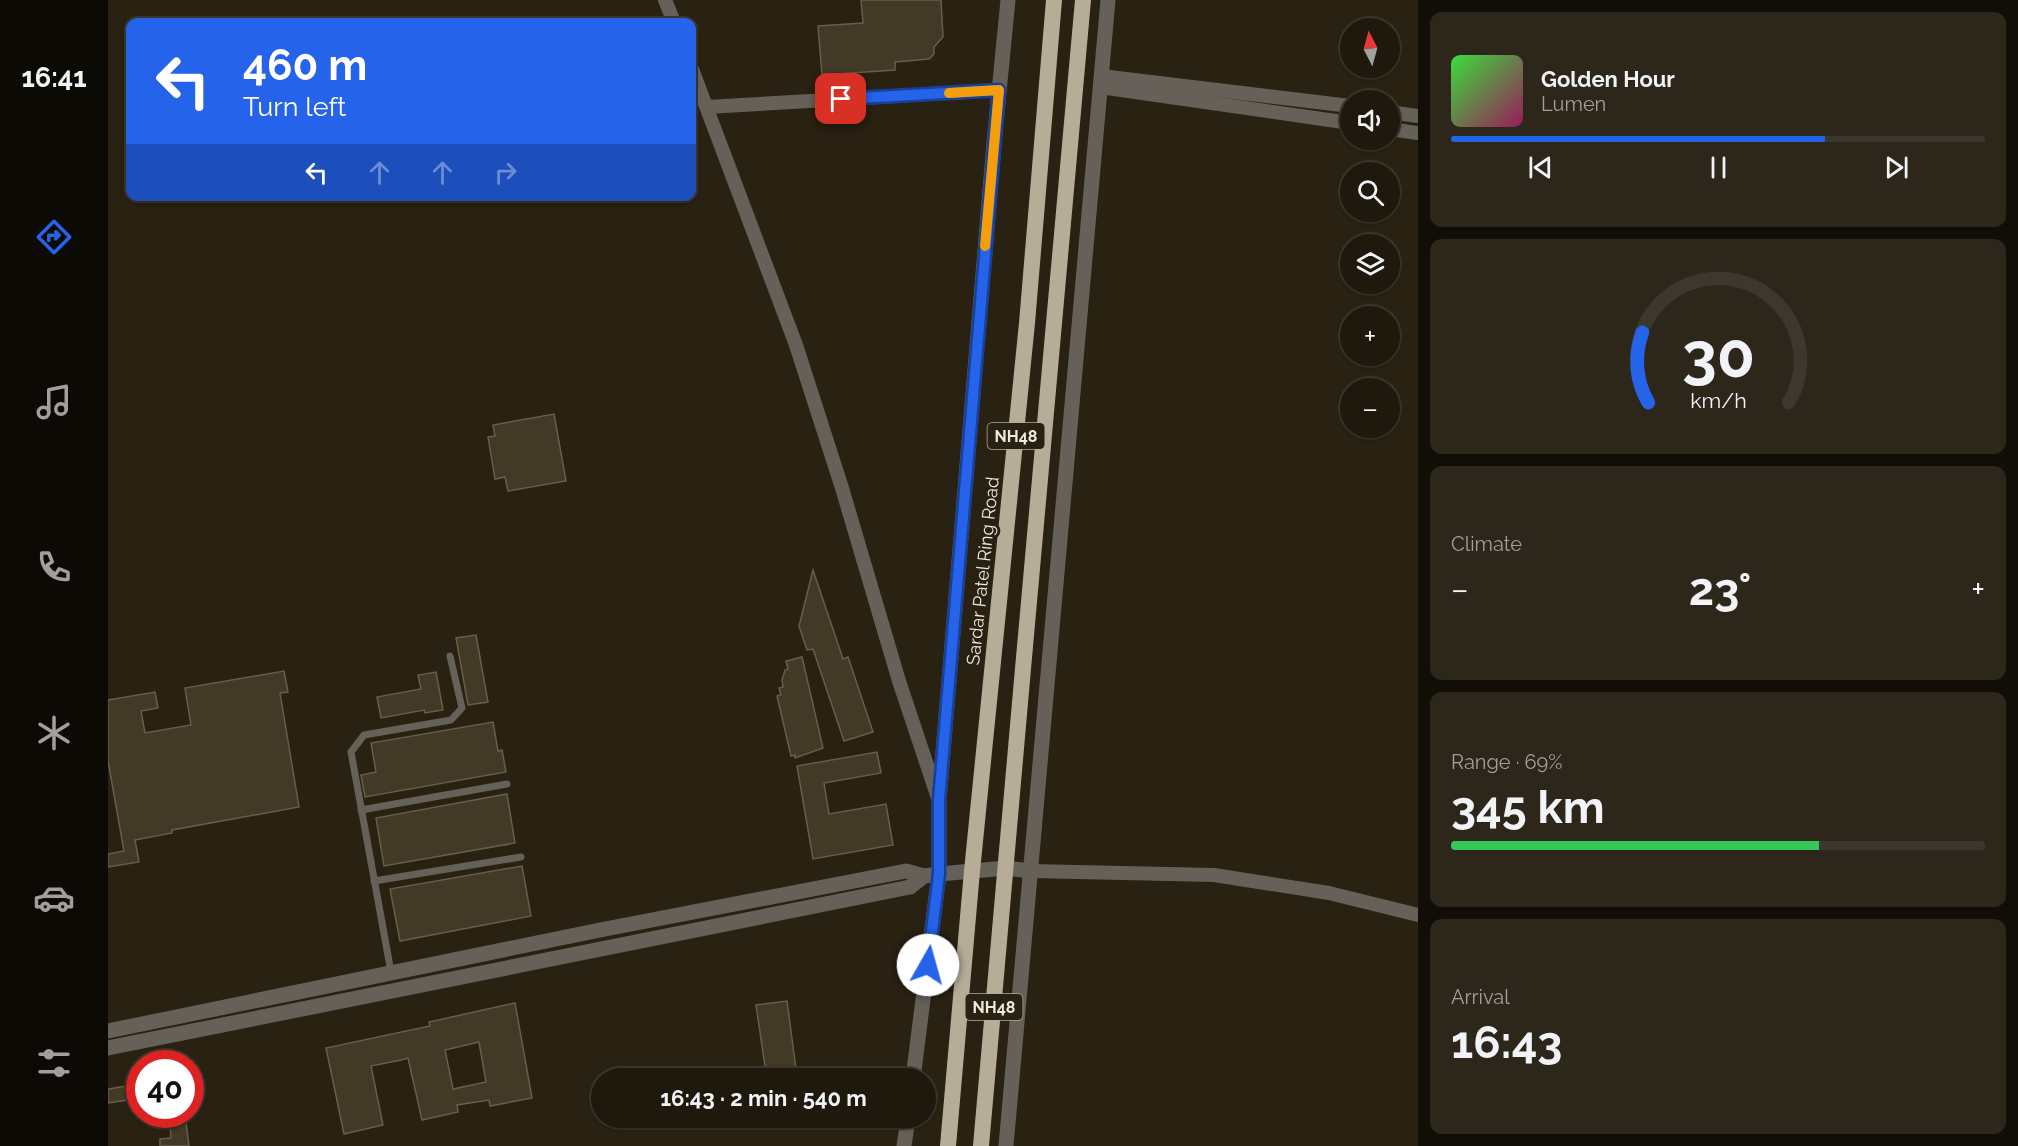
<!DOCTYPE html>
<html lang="en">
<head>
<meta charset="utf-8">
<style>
	body { margin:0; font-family:Raleway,sans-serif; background:#2c261b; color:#f1f3f6; height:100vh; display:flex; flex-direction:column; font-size:22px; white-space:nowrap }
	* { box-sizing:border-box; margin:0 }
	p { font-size:20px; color:#a1a09d }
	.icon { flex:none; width:33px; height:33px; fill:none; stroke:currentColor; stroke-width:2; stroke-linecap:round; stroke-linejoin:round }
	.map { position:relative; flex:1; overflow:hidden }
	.panel { display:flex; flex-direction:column; gap:12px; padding:12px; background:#110e07; width:600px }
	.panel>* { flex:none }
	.banner { position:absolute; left:18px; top:18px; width:570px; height:183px; border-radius:12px; box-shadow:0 2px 4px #0004,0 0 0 2px #3c382e; background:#2563eb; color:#fff; overflow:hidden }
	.needle { width:39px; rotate:354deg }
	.tools { position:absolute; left:1232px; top:18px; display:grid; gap:12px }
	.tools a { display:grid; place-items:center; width:60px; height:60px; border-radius:50%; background:#1f190d; box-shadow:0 2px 4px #0004,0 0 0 2px #3c382e; font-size:30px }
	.speed { position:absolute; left:18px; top:1050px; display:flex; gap:12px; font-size:30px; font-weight:700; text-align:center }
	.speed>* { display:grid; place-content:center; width:78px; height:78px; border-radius:50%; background:#1f190d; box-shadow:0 2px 4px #0004,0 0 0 2px #3c382e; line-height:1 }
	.speed .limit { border:9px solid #d22; background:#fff; color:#111 }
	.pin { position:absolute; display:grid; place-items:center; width:51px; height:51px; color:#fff; margin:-26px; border-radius:12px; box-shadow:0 3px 9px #0006 }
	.me { position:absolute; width:66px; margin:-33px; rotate:7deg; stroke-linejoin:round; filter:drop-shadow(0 0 4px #0008) }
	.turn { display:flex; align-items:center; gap:21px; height:126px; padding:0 18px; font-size:27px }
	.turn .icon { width:78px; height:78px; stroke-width:2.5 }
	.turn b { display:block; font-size:42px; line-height:51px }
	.lanes { display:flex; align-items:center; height:57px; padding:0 18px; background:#0003; justify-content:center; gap:30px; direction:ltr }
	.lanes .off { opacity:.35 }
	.big { font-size:45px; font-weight:700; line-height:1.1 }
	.panel .widget { flex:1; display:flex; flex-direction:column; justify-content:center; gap:9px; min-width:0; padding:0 21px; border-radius:12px; background:#2c261b }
	.panel .dial { align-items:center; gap:0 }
	.dial svg { height:156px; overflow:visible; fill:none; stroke:#3c382e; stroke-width:7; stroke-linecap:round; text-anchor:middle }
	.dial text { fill:#f1f3f6; stroke:none }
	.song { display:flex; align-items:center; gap:18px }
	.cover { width:72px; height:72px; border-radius:9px; background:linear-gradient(135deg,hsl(120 70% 55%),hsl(330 70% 35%)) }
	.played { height:6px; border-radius:3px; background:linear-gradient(90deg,#2563eb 70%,#3c382e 70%) }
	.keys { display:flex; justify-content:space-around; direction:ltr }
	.heat { display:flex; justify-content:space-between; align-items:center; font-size:33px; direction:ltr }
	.charge { height:9px; border-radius:4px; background:linear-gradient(90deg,#34c759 69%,#3c382e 0) }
	.trip { position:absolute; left:483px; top:1068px; width:345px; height:60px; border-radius:30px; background:#1f190d; box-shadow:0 2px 4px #0004,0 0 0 2px #3c382e; font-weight:700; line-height:60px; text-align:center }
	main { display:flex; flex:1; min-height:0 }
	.tabs { display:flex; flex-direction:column; width:108px; justify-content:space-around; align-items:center; background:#0c0a05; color:#a1a09d }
	.tabs .icon { width:42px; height:42px }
	.tabs .current { color:#2563eb }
	.tabs b { font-size:27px; color:#f1f3f6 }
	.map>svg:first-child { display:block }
	.building { fill:#423927; stroke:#675e4b; stroke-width:1.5; fill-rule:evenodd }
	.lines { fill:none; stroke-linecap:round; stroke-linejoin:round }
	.service { stroke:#656159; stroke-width:7 }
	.minor { stroke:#656159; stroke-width:14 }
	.tertiary { stroke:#656159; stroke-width:15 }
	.trunk { stroke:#b6ac98; stroke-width:16 }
	.route-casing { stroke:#184099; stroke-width:15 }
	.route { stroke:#2563eb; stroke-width:10 }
	.slow { stroke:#f59e0b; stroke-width:10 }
	.labels { text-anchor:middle; stroke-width:6; stroke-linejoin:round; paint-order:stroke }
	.shield { fill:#292111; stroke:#b4ada0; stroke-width:1.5 }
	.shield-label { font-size:16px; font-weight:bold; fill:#efe9de }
	.street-label { font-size:18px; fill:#efe9de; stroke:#292111 }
</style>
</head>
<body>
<main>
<nav class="tabs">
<b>16:41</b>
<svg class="icon current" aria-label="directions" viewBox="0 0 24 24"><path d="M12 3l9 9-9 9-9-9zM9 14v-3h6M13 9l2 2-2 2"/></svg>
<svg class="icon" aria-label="music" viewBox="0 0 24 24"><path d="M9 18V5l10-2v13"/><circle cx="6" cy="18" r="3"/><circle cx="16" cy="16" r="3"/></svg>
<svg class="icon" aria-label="phone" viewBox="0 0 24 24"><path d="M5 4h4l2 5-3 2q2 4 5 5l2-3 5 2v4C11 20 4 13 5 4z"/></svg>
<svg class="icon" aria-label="climate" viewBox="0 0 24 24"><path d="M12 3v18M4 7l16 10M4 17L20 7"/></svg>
<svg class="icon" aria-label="car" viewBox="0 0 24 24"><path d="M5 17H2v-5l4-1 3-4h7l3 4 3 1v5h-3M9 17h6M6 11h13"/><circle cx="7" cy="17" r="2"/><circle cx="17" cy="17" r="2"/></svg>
<svg class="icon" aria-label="filters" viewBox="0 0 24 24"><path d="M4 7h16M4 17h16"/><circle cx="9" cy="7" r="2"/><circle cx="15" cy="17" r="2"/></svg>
</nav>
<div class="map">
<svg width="1310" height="1146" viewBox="0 0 1310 1146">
	<rect width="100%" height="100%" fill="#292111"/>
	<g class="building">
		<path d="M753,0H833L835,37L826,47V54L821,59L787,62V70L714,75L710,26L755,23Z"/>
		<path d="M446,414L458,481L400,491L397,477L387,479L380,437L387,436L385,425Z"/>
		<path d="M705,570L735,659L740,657L765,732L736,741L705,649L699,650L691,626Z"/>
		<path d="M368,635L380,702L360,705L348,638Z"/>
		<path d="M694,657L715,748L687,758V755L683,756L669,696L673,695L671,688L675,687L674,680L677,670L680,669L678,661Z"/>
		<path d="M176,671L180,692L172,693L191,807L64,830V833L27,840L31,862L0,867V854L16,851L0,761V700L47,692L50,708L33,711L37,733L83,725L77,688Z"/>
		<path d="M328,672L335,710L317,713L316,710L273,718L269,697L313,689L310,675Z"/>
		<path d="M385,722L390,751L394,750L398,772L257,797L253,775L268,772L263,743Z"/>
		<path d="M769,752L773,773L716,783L721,814L778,804L785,845L705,859L689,766Z"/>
		<path d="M399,794L407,843L276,866L268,818Z"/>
		<path d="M414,866L423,916L292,941L282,889Z"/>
		<path d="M679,1001L688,1069L658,1073L648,1005Z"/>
		<path d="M407,1003L424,1098L382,1106L381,1100L349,1105L350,1112L314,1120L300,1058L293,1060L263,1066L275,1125L236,1134L218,1048L322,1026L321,1022ZM371,1042L378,1082L345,1089L337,1050Z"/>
		<path d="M32,1084V1098L0,1103V1089Z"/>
		<path d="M61,1114H77L81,1146H52V1139L63,1138Z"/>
	</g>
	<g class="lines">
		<g class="service">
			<path d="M253,810L399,784"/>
			<path d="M266,881L413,857"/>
			<path d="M283,972L243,752L256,735L343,720L354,708L342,656"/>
		</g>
		<g class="minor">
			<path d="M557,0L566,22"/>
			<path d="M584,69L688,345L734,488L791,681L830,798"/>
			<path d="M993,76L1242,106"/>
			<path d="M992,87L1242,123"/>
			<path d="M599,107L891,90"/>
			<path d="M1281,112L1310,116"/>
			<path d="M1281,129L1310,133"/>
			<path d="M923,871L1106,875L1221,893L1310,915"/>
		</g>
		<g class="tertiary">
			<path d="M0,1031L492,930L798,871L816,876"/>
			<path d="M0,1048L802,887L816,876L831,874L898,868L923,871"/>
			<path d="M805,1078L831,874V800L886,143L900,0"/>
			<path d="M796,1146L800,1118"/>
			<path d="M898,1146L1000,0"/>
		</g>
		<g class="trunk">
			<path d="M840,1146L864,871L919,323L946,0"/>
			<path d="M873,1146C908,764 938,382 975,0"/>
		</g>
	</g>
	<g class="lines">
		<g class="route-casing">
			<path id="route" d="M733,99L891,90L831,800V874L820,965"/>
		</g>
		<use href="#route" class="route"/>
		<path class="slow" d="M841,93L891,90L877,246"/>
	</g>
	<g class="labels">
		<g class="shield">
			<rect x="879.5" y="423" width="57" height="26" rx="4.5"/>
			<rect x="857.5" y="994" width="57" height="26" rx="4.5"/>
		</g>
		<g class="shield-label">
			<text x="908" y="442">NH48</text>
			<text x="886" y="1013">NH48</text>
		</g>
		<g class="street-label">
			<text transform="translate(875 571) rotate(-84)" y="6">Sardar Patel Ring Road</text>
		</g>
	</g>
</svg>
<div class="tools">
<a><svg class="needle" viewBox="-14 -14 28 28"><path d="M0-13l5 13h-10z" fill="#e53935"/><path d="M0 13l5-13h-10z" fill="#a1a09d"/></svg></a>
<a><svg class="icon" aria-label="sound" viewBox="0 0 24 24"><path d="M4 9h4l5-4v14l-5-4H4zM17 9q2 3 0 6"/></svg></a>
<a><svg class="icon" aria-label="search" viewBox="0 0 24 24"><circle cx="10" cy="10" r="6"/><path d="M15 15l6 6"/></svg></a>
<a><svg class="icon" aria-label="layers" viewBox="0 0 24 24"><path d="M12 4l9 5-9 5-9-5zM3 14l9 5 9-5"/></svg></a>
<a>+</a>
<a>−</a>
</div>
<div class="speed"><div class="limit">40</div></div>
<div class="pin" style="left:733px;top:99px;background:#d93025"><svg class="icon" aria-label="arrive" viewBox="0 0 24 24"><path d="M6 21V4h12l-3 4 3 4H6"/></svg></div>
<svg class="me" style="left:820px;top:965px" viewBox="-20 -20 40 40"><circle r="19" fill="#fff"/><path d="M0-13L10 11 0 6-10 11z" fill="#2563eb"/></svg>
<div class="trip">16:43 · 2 min · 540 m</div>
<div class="banner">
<div class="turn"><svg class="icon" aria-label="left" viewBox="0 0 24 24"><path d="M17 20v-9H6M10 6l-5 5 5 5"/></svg><div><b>460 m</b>Turn left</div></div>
<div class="lanes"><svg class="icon" aria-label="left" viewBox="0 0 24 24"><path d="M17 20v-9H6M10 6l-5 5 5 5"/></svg><svg class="icon off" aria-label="ahead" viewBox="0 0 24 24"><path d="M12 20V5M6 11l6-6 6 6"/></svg><svg class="icon off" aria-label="ahead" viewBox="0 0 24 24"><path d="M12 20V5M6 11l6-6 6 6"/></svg><svg class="icon off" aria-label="right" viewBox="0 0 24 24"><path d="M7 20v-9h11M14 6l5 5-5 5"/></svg></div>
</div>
</div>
<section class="panel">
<div class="widget">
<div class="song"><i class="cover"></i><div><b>Golden Hour</b><p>Lumen</p></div></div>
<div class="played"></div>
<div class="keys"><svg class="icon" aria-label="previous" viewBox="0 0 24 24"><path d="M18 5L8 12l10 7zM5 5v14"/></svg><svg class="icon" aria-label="pause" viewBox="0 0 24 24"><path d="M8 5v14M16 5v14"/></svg><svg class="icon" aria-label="next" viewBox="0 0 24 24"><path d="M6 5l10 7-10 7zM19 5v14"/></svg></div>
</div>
<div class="widget dial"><svg viewBox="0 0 100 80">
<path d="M14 69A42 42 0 1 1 86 69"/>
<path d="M14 69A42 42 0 0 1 11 33" stroke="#2563eb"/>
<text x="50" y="56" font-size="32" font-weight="700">30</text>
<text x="50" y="72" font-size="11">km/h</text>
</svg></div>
<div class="widget"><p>Climate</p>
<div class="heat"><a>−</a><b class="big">23°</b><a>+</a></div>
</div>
<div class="widget"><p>Range · 69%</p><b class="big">345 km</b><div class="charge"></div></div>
<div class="widget"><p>Arrival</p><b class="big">16:43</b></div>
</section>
</main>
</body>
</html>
